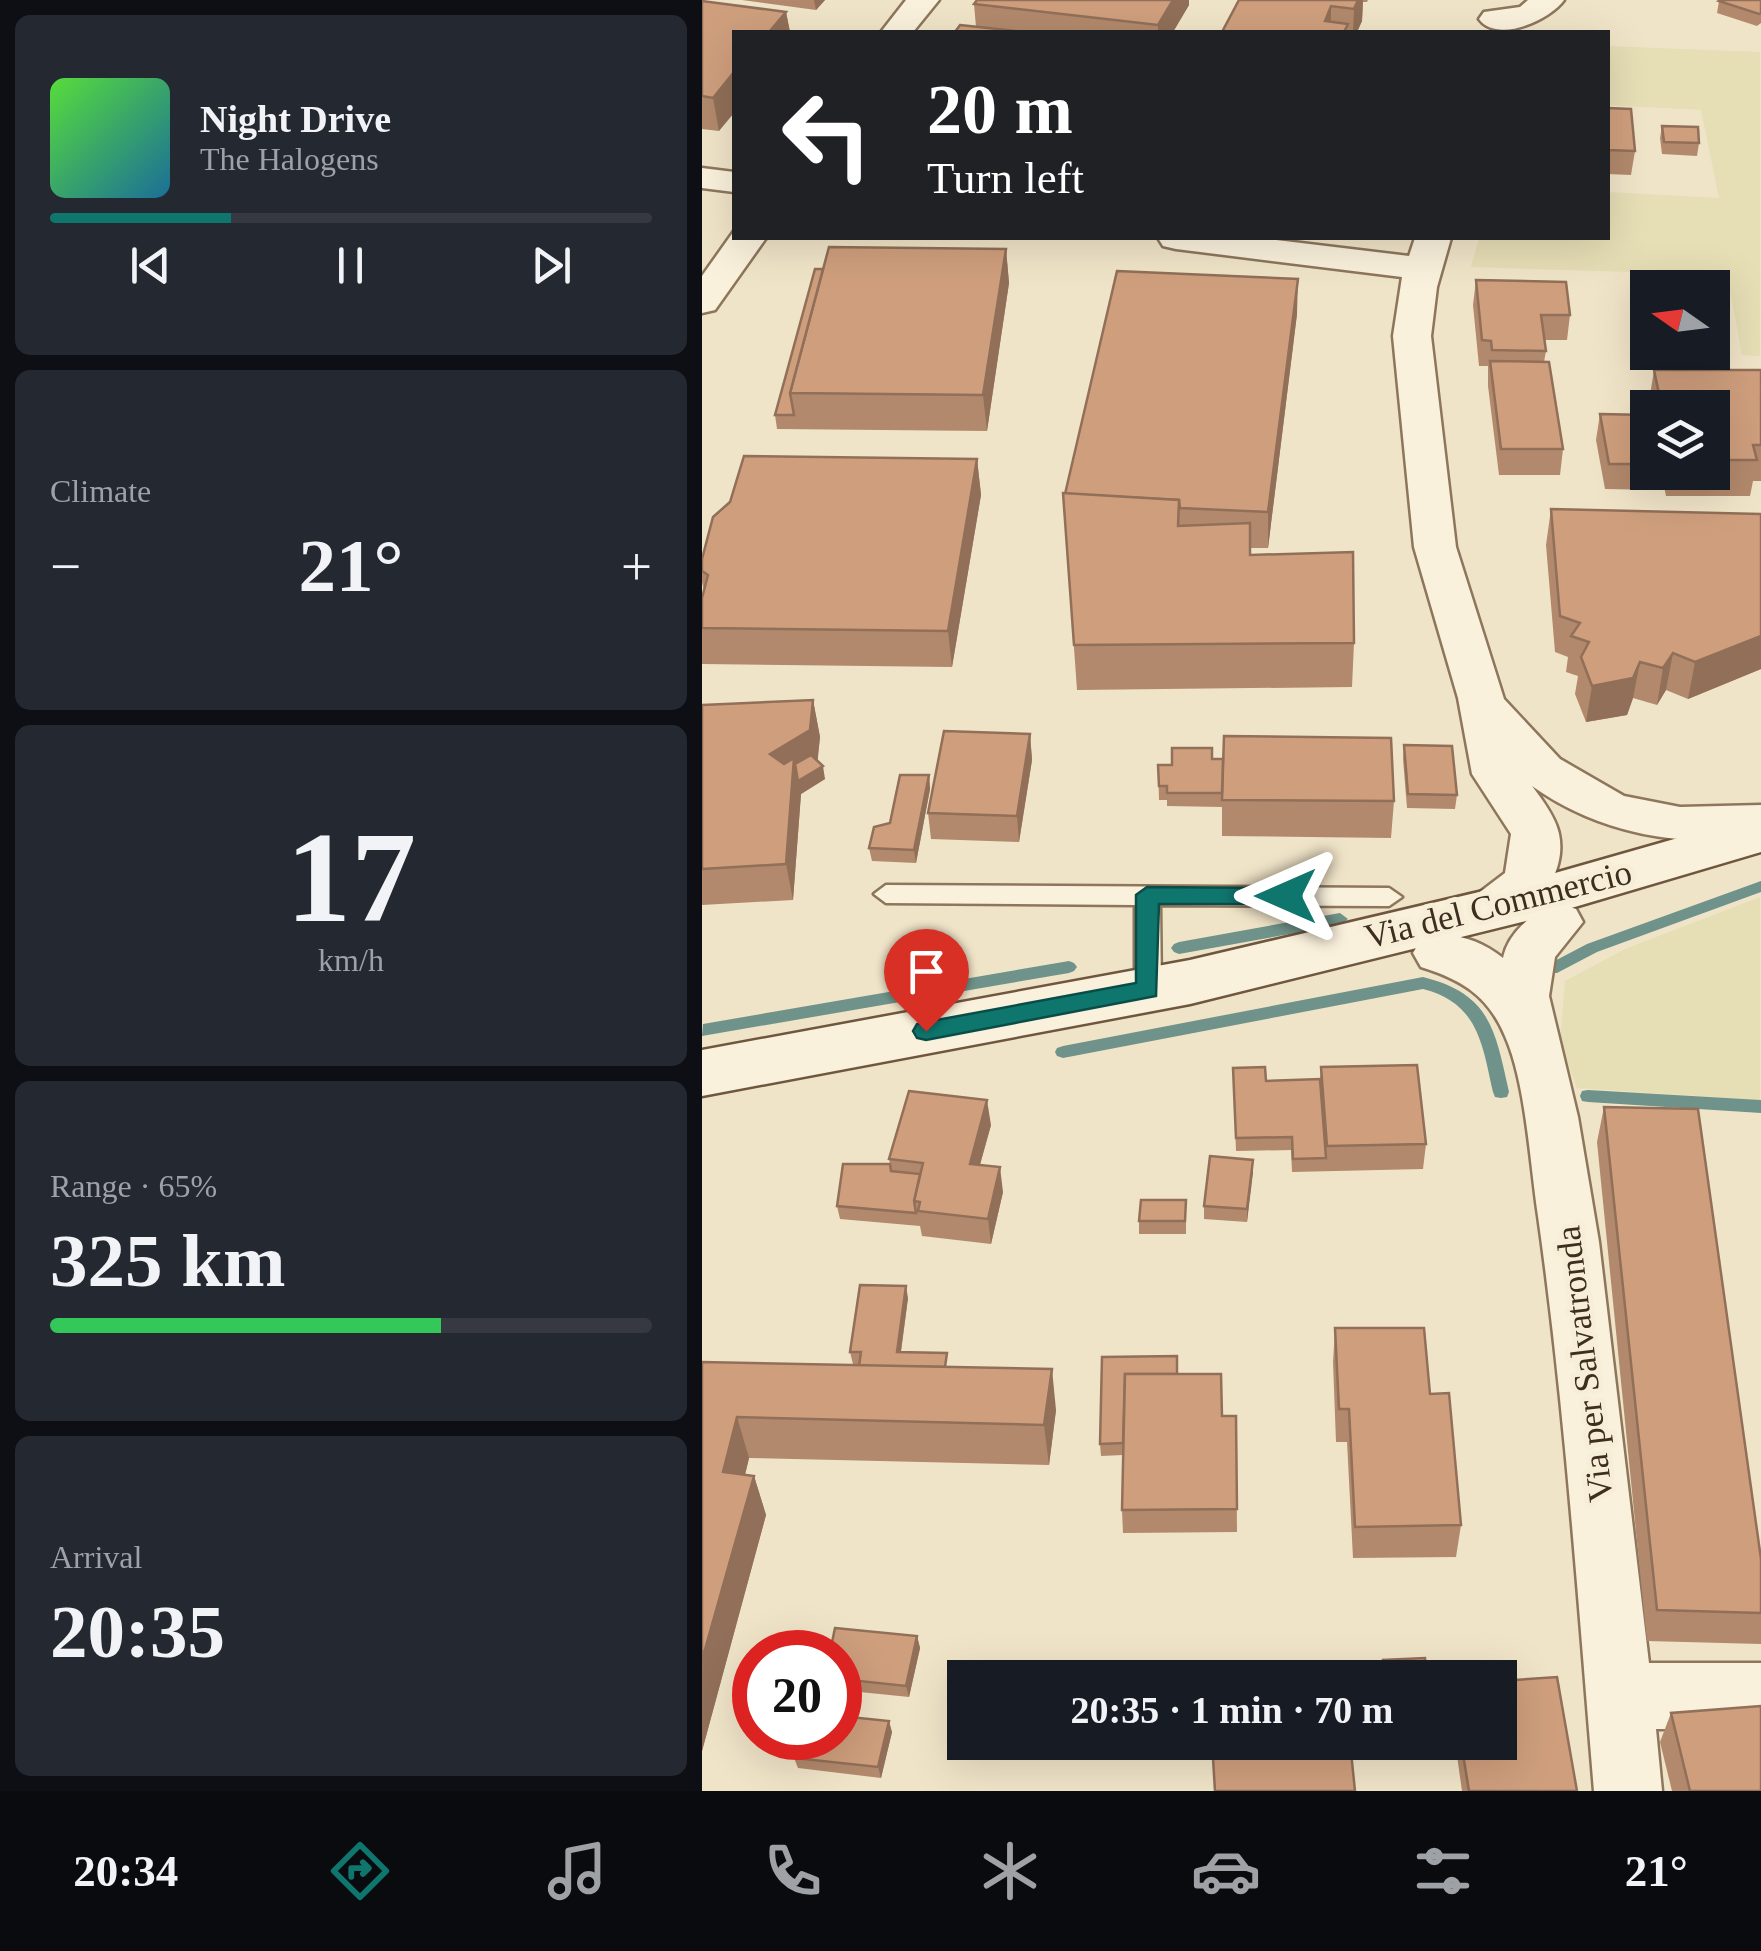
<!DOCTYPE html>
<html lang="en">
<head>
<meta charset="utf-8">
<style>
	body { margin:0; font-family:Georgia,serif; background:#242831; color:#f1f3f6; height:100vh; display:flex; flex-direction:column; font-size:38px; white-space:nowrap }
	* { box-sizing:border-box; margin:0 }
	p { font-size:32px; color:#9ea1a6 }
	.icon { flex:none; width:55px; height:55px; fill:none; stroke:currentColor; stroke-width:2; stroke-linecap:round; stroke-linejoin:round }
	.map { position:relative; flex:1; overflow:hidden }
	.sheet { display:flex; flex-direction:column; gap:15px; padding:15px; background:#0d0f14; width:702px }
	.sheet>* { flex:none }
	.guide { position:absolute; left:30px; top:30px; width:878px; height:210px; border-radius:0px; box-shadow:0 10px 40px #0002; background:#202124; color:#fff; overflow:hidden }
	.needle { width:65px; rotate:284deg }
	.controls { position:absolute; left:928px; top:270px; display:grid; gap:20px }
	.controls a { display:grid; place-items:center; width:100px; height:100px; border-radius:0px; background:#171b24; box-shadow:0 10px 40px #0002; font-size:50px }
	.speed { position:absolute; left:30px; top:1630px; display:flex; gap:20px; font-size:50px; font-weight:700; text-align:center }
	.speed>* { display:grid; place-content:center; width:130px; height:130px; border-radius:50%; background:#171b24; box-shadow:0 10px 40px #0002; line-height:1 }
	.speed .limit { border:15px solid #d22; background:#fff; color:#111 }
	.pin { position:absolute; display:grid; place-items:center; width:85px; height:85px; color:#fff; margin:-102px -42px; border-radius:50% 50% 50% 0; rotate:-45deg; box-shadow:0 0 10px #0007 }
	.pin .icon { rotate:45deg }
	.me { position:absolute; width:110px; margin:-55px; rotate:270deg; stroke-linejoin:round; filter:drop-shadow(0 0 8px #0008) }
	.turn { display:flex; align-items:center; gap:35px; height:210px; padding:0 30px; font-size:45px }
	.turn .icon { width:130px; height:130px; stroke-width:2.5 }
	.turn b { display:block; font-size:70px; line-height:85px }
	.big { font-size:75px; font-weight:700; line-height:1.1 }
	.sheet .widget { flex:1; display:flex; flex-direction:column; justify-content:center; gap:15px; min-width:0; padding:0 35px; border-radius:15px; background:#242831 }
	.sheet .dial { align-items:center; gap:0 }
	.dial b { font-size:130px; line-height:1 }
	.song { display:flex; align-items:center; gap:30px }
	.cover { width:120px; height:120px; border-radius:15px; background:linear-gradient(135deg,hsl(110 70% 55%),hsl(200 70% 35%)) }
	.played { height:10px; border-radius:5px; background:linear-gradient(90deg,#0f766e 30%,#363941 30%) }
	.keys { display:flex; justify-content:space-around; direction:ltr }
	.heat { display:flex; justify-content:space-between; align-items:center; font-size:55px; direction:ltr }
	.charge { height:15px; border-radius:8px; background:linear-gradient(90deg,#34c759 65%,#363941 0) }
	.trip { position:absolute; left:245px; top:1660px; width:570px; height:100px; border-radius:0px; background:#171b24; box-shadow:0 10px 40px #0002; font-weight:700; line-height:100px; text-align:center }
	.dock { display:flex; height:160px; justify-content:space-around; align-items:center; background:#090b0e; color:#9ea1a6 }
	.dock .icon { width:70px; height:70px }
	.dock .current { color:#0f766e }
	.dock b { font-size:45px; color:#f1f3f6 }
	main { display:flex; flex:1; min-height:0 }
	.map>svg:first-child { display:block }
	.farmland { fill:#e6deb5 }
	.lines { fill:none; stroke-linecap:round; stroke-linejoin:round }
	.stream { fill:#6f938a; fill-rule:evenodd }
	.lane-casing { stroke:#8d765c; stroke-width:5 }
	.street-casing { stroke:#8d765c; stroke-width:5 }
	.secondary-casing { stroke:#6f573f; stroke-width:5 }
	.lane { fill:#faf1dc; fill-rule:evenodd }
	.street { fill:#faf1dc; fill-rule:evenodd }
	.secondary { fill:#faf1dc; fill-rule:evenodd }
	.wall { fill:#b2896c }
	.shaded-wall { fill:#916f58 }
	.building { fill:#cf9f7d; stroke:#916f58; stroke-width:2.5 }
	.route { fill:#0f766e; stroke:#0a4d48; stroke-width:2.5 }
	.labels { text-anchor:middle; stroke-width:10; stroke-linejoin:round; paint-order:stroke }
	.street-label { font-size:35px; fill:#3d2e20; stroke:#f7eed8 }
</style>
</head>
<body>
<main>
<section class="sheet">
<div class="widget">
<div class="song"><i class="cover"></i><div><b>Night Drive</b><p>The Halogens</p></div></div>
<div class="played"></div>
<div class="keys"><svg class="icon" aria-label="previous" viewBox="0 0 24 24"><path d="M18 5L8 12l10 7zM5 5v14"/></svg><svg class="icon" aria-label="pause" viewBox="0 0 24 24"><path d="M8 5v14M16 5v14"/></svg><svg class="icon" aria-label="next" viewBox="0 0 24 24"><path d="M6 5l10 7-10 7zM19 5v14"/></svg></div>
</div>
<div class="widget"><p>Climate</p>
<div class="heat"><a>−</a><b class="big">21°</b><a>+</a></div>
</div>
<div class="widget dial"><b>17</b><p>km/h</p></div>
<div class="widget"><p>Range · 65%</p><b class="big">325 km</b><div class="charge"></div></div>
<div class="widget"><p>Arrival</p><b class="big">20:35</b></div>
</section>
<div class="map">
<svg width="1059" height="1791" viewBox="0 0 1059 1791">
	<rect width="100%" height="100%" fill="#f0e4c8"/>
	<g class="farmland">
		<path d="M905,46L1058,52V356L1040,355L1025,275L769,267L777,238H905V192L1017,198L999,110L905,105Z"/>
		<path d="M1058,897V1100L875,1088L858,1041L863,981L923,949Z"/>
	</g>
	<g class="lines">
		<g class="stream">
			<path d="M1059,881V892L895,952L855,973H845L842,969L845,965L885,944Z"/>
			<path d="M638,913L646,919L638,925L477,954L472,952L469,948L472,944L477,942Z"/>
			<path d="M367,961L372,963L375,967L372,971L367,973L0,1036L1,1024Z"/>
			<path d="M721,977C789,994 793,1030 807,1092L805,1097L799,1098L793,1097L791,1092C780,1043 776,1003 721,989L361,1058L355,1056L353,1052L355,1048L361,1046Z"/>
			<path d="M886,1090L1059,1100V1113L886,1102L880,1101L878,1096L880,1091Z"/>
		</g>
		<g class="lane-casing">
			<path id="lane" d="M184,885L687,888L700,897L687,906L458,905L459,990L455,997H437L433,990V905L184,903L172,894Z"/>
		</g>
		<g class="street-casing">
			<g id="street">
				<path d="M204,0H237L211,32H179Z"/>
				<path d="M826,0H862C848,20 795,44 777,19L782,12L818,7Z"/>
				<path d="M0,168L32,172V192L0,188Z"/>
				<path d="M32,231V238H64L13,310L0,313V276Z"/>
				<path d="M456,238H557L707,256L713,238H749L735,287L729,336L754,547L802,699L858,759L922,796L978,807L1059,805V839C976,846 899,835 830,786C840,799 854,818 857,834C867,880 820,935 774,921L767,908L774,895L803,873L809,834L770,774L756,698L712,547L691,336L700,277L474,249L461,246Z"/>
				<path d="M856,903L874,909L881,922L853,957L847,996L876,1117L897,1242L947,1663H1059V1729H954L960,1791H892C876,1601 863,1407 836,1216C828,1164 824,1083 803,1036C786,995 758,979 719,967L711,953L719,939C749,930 777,939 801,958C806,932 832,911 856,903Z"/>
			</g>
		</g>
		<g class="secondary-casing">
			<path id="secondary" d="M1046,818L1059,822V852L832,919L488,1004L0,1096V1050L488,960L832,879Z"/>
		</g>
		<use href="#lane" class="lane"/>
		<use href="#street" class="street"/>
		<use href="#secondary" class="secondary"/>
	</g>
	<g class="wall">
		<path d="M40,0H123L114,10Z"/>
		<path d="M537,0H666L665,2H661L660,21L655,32H520Z"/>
		<path d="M1059,0V23L1055,26L1015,13L1017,1Z"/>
		<path d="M0,1L84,12L88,32H32L17,131L0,129Z"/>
		<path d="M272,4L487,5L471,32H253L274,27Z"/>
		<path d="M905,108L933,151L929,175L905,174Z"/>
		<path d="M960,126L997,143L995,156L960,154L958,138Z"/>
		<path d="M304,249L307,283L285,431L75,429L73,415L121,269Z"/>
		<path d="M774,280L868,315L865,340H842L844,351L842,362L861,449L858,475H797L786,386V366H777L771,305Z"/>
		<path d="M595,314L566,548H548V555L652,643L650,687L375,690L361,493L363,494Z"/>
		<path d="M952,370H1059V481H1051L1048,496H964L959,472H1010V408H946Z"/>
		<path d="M898,414L945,415V472H957L954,490L903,489L894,440Z"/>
		<path d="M275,459L279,495L250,667L0,664V598L2,591L0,582V559Z"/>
		<path d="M849,509L1059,514V669L986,699L964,690L955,705L931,698L925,715L884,722L873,694L876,676L864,672L866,657L853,652L844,545Z"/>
		<path d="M111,700L118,737L115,761L123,779L99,794L91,900L0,905V705Z"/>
		<path d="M328,734L330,760L317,842L229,839L226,813Z"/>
		<path d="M702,745L755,795L753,809L705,808L701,759Z"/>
		<path d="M510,759L692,801L689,838L520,836V807L465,806V800H457L456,765H470Z"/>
		<path d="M227,775L228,789L214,863L170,861L167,848Z"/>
		<path d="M619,1067L724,1144L721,1169L590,1172L589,1150L534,1151L531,1068L564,1081L618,1079Z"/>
		<path d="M902,1107L1059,1559V1644L945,1641L895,1142Z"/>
		<path d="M289,1125L278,1165L301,1192L289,1244L220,1236L218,1226L138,1219L135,1206L188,1164L187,1159Z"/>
		<path d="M551,1160L545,1222L502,1219V1206Z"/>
		<path d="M484,1200V1234H437V1221Z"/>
		<path d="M206,1298L199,1352L247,1367L354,1410L347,1465L47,1458L43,1475L52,1476L64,1515L0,1751V1362L157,1366L151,1364L148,1352Z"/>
		<path d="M633,1328L728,1394L759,1525L754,1557L651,1558L645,1442H634L631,1362Z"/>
		<path d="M476,1374L520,1416H534L535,1532L421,1533L420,1510L421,1455L399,1456L398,1444Z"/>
		<path d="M215,1636L218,1648L207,1697L138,1690V1652Z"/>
		<path d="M969,1713L1059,1791H970L958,1742Z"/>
		<path d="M190,1732L179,1778L96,1768L92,1758Z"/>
		<path d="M685,1742H729L685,1745Z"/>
		<path d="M753,1742H798L875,1791H760Z"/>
	</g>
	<g class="shaded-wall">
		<path d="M112,0H123L114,10Z"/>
		<path d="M471,0H487V5L471,32H456V25Z"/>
		<path d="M656,0H661L660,21L655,32H651L652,9Z"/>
		<path d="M629,6V32L623,21Z"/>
		<path d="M84,12L88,32H67Z"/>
		<path d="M32,72V113L17,131L11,98Z"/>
		<path d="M304,249L307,283L285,431L281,395Z"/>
		<path d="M596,279L595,314L566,548V512Z"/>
		<path d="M275,459L279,495L250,667L246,631Z"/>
		<path d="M1059,636V669L986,699L993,662Z"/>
		<path d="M971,653L964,690L955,705L961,668Z"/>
		<path d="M938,662L931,698L925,715L884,722L890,686Z"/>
		<path d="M111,700L118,737L115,767L121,766L123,779L99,794L91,900L84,864L68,754Z"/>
		<path d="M328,734L330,760L317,842L315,816Z"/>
		<path d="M227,775L228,789L214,863L212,850Z"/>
		<path d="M285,1100L289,1125L271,1189L268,1164Z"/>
		<path d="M551,1160V1173L545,1222V1209Z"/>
		<path d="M298,1167L301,1192L289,1244L286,1219Z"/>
		<path d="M204,1286L206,1298L197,1365L195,1352Z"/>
		<path d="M350,1369L354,1410L347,1465L342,1425Z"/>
		<path d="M35,1417L47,1458L34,1512L21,1472Z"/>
		<path d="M52,1476L64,1515L0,1751V1660Z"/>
		<path d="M215,1636L218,1648L207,1697L204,1686Z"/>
		<path d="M187,1721L190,1732L179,1778L176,1767Z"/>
	</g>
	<g class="building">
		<path d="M275,0H471L456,25L272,4Z"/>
		<path d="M537,0H656L652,9L629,6L623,21L646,24L642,32H520Z"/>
		<path d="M1019,0H1059V13L1057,14L1017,1Z"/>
		<path d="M0,1L84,12L67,32H32V72L11,98L0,96Z"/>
		<path d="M258,25L322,32H253Z"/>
		<path d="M905,108L929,109L933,151L905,150Z"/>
		<path d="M960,126L996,127L997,143L962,142Z"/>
		<path d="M127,247L304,249L281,395L88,393Z"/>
		<path d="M113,269H121L88,393L92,415H73Z"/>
		<path d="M415,271L596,279L566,512L478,508L477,500L363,494Z"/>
		<path d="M774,280L864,282L868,315H839L844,351L790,350L789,341L780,340Z"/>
		<path d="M788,361L847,362L861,449H799Z"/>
		<path d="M952,370H1059V445H1051L1055,460H1010V408H960Z"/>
		<path d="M898,414L945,415V464H907Z"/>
		<path d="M42,456L275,459L246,631L0,628V598L6,575L0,571V559L11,517L28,502Z"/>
		<path d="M361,493L477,500L476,526L548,523V555L651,552L652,643L372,645Z"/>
		<path d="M849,509L1059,514V636L993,662L971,653L961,668L938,662L931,678L890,686L879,657L887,642L869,636L878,623L858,616Z"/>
		<path d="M111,700L108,730L68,754L82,764L92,758L84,864L0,869V705Z"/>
		<path d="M242,731L328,734L315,816L226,813Z"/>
		<path d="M522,736L689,738L692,801L520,800Z"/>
		<path d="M702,745L750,746L755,795L706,794Z"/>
		<path d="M470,748H510V759H521L520,793H465V786H457L456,765H470Z"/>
		<path d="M109,755L121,766L96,781L93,764Z"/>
		<path d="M198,775H227L212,850L167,848L172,827L188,823Z"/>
		<path d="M715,1065L724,1144L625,1146L619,1067Z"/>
		<path d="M563,1067L564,1081L618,1079L624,1158L591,1159L590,1137L534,1138L531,1068Z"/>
		<path d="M207,1091L285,1100L268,1164L298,1167L286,1219L216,1211L218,1202L212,1201L221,1163L187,1159Z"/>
		<path d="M902,1107L996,1109L1059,1559V1613L955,1610Z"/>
		<path d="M508,1156L551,1160L545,1209L502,1206Z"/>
		<path d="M141,1164H188L189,1171L218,1174L212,1201L214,1213L135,1206Z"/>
		<path d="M439,1200H484L483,1221H437Z"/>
		<path d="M158,1285L204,1286L195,1352L245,1353L243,1367L157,1366L159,1352H148Z"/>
		<path d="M633,1328H722L728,1394L747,1393L759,1525L653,1527L647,1409H637Z"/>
		<path d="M475,1356V1374H423L421,1443L398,1444L400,1357Z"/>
		<path d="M0,1362L350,1369L342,1425L35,1417L21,1472L52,1476L0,1660Z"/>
		<path d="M423,1374H519L520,1416H534L535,1509L420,1510Z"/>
		<path d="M133,1628L215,1636L204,1686L138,1679V1652H128Z"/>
		<path d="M723,1658L725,1678H682L681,1660Z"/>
		<path d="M855,1677L875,1791H767L759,1742H798V1681Z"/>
		<path d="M1059,1706V1791H988L969,1713Z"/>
		<path d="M138,1716L187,1721L176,1767L92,1758L97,1738H138Z"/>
		<path d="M510,1742H648L653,1791H513Z"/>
	</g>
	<path class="route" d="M445,887L584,888L595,896L584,904H457L454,996L224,1040L215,1038L211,1031L215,1024L224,1022L434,983V895Z"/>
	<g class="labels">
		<g class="street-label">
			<text transform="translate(796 904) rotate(-14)" y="12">Via del Commercio</text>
			<text transform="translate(882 1364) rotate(-97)" y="12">Via per Salvatronda</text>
		</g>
	</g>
</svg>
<div class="controls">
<a><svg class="needle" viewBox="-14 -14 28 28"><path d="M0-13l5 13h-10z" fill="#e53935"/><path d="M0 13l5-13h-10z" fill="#9ea1a6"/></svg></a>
<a><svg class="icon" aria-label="layers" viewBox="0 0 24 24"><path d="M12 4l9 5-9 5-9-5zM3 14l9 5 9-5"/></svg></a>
</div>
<div class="speed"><div class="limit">20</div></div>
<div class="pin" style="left:224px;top:1031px;background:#d93025"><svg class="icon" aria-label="arrive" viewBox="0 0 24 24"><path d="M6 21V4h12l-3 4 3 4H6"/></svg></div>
<svg class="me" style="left:584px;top:896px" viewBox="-20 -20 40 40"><path d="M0-17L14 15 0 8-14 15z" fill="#0f766e" stroke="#fff" stroke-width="4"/></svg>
<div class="trip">20:35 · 1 min · 70 m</div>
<div class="guide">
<div class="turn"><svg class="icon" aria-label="left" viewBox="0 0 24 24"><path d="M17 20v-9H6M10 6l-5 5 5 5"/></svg><div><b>20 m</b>Turn left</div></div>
</div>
</div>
</main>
<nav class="dock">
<b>20:34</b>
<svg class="icon current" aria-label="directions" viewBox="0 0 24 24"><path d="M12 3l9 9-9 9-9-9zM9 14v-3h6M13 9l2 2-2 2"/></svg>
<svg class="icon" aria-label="music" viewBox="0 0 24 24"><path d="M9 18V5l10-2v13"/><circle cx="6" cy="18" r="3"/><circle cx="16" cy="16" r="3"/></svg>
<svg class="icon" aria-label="phone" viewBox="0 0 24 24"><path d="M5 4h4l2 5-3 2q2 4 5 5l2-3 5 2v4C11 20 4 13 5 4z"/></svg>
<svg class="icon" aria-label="climate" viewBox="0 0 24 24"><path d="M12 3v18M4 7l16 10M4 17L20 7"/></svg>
<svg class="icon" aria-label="car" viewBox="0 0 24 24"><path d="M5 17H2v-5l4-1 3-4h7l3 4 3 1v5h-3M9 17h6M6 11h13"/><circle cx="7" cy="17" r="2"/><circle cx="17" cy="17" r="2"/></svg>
<svg class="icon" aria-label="filters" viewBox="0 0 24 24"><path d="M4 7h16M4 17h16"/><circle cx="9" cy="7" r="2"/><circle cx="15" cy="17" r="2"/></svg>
<b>21°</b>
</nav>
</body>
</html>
